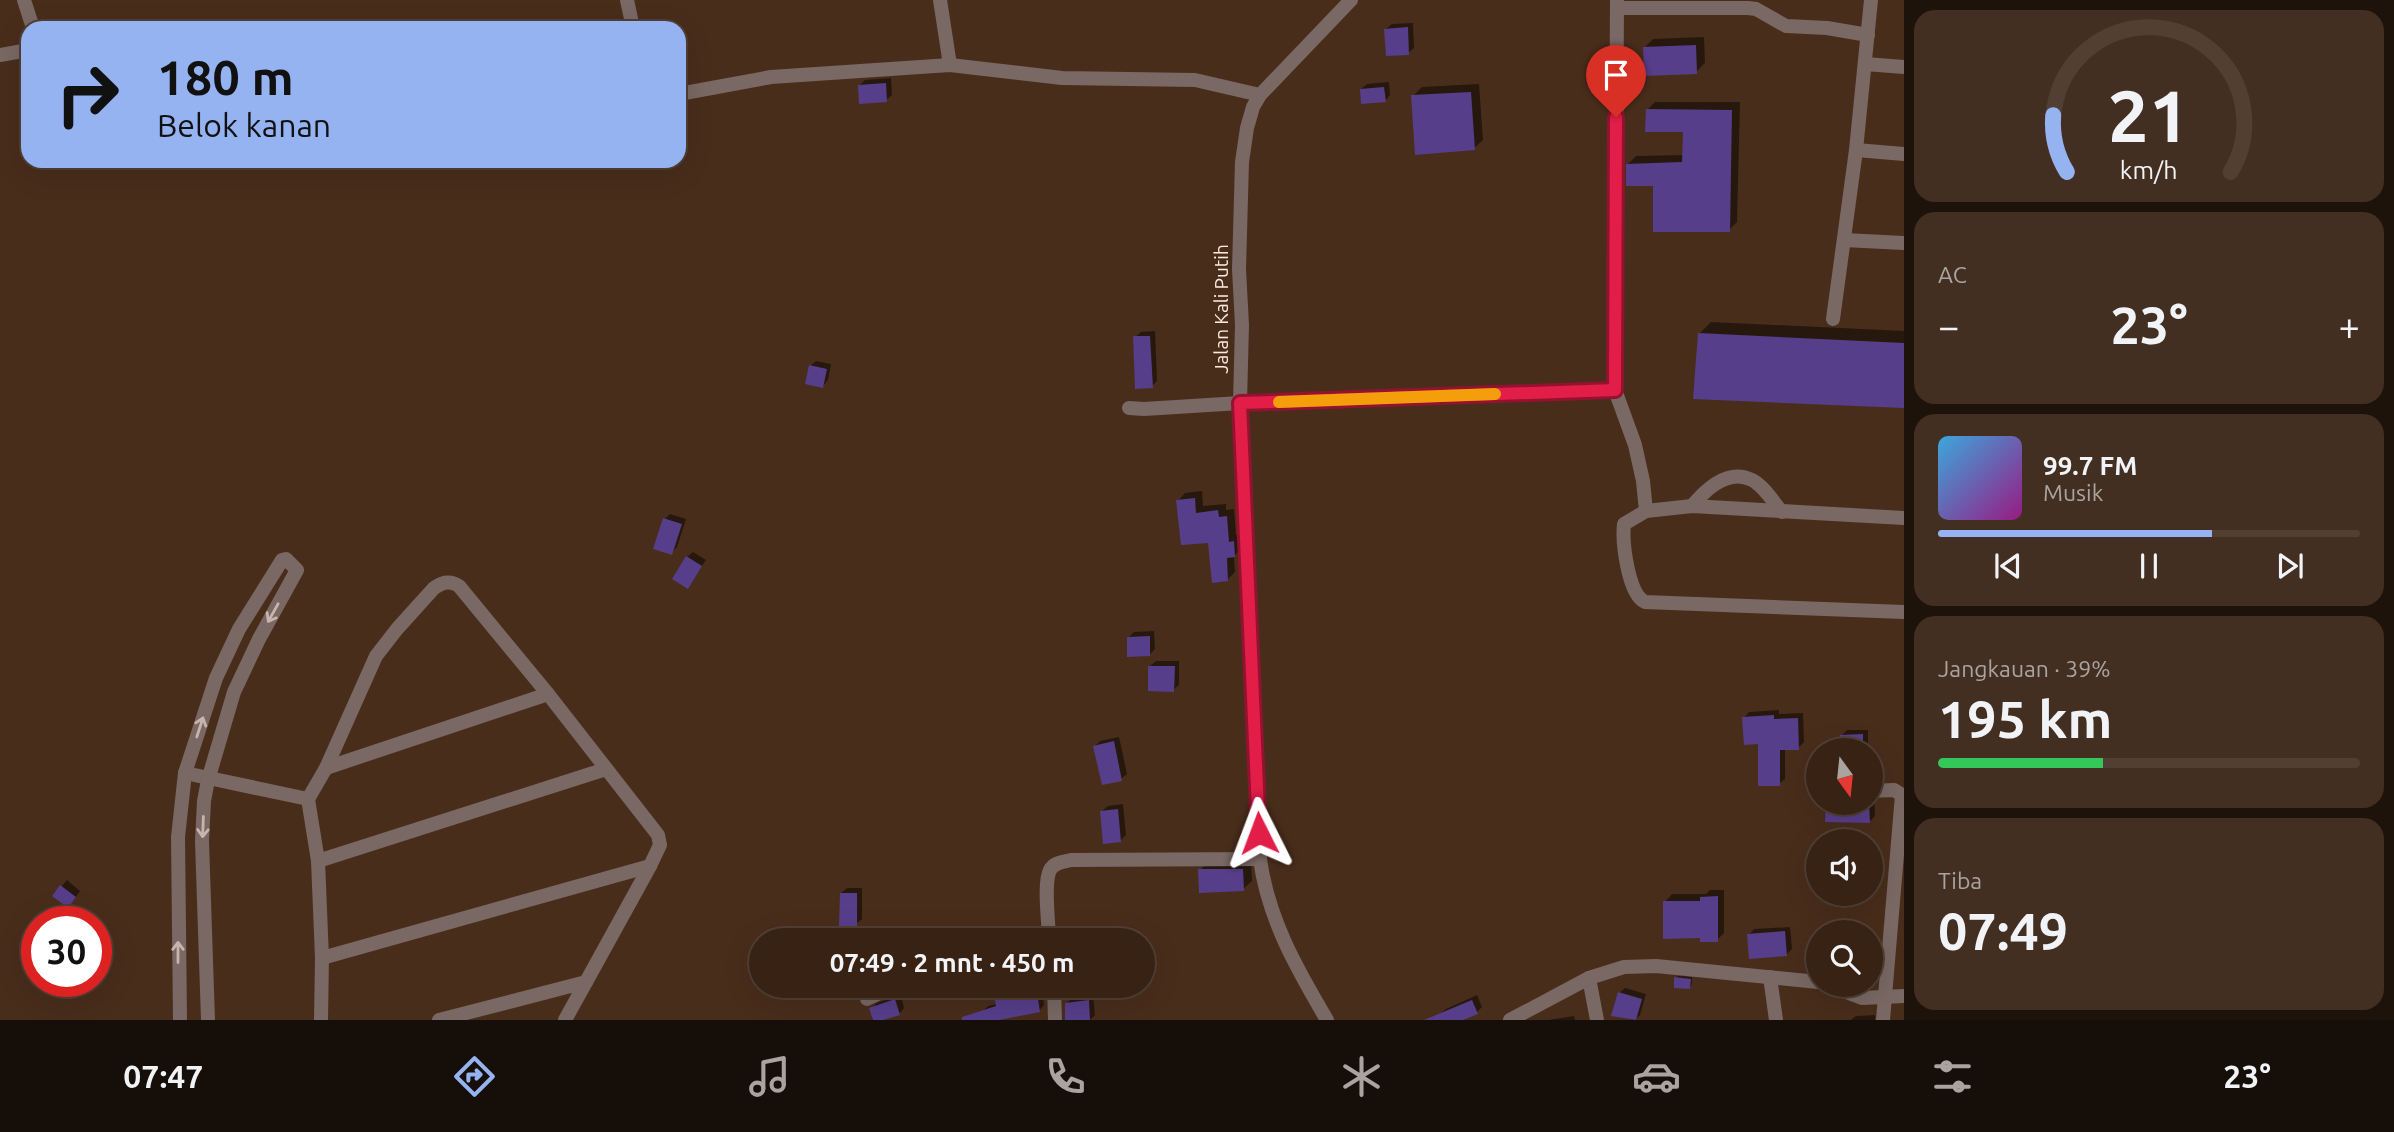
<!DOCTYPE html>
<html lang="id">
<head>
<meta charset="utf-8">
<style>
	body { margin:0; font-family:Ubuntu,sans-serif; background:#422f22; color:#f1f3f6; height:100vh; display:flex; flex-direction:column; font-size:26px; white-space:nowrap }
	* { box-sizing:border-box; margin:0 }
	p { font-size:23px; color:#aaa4a0 }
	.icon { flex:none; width:38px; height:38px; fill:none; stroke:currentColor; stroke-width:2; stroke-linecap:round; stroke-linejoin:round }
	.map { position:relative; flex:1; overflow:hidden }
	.side { display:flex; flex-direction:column; gap:10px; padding:10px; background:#1e130b; width:490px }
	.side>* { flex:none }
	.hud { position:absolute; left:21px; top:21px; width:665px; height:147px; border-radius:21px; box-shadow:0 7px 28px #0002,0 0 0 2px #513f34; background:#95b2f1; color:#111; overflow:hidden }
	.needle { width:46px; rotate:165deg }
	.controls { position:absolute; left:1806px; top:738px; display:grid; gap:14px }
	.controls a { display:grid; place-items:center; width:77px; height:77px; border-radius:50%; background:#372214; box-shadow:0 7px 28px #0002,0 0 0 2px #513f34; font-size:35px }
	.speed { position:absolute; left:21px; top:906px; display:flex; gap:14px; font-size:35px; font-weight:700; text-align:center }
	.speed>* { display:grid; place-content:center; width:91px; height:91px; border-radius:50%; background:#372214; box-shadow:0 7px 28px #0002,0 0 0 2px #513f34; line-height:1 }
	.speed .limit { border:10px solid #d22; background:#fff; color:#111 }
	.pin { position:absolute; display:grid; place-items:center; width:60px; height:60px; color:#fff; margin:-72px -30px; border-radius:50% 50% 50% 0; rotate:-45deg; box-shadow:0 0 7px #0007 }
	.pin .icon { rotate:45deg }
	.me { position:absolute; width:77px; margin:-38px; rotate:357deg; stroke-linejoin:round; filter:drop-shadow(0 0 5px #0008) }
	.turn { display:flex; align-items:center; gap:24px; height:147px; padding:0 21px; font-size:32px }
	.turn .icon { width:91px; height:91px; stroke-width:2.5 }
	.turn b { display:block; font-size:49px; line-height:60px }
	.big { font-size:52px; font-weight:600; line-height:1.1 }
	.side .card { flex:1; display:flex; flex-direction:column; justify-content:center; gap:10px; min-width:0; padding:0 24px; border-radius:21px; background:#422f22 }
	.side .dial { align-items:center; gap:0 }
	.dial svg { height:182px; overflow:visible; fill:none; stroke:#513f34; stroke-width:7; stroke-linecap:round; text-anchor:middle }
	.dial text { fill:#f1f3f6; stroke:none }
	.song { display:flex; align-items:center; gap:21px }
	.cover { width:84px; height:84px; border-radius:10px; background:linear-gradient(135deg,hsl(200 70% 55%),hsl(310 70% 35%)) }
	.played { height:7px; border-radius:4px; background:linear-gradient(90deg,#95b2f1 65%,#513f34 65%) }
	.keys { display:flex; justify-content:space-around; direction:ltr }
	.heat { display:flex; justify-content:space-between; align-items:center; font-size:38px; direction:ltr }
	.charge { height:10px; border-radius:5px; background:linear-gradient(90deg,#34c759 39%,#513f34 0) }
	.trip { position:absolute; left:749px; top:928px; width:406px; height:70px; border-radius:35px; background:#372214; box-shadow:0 7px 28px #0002,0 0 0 2px #513f34; font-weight:600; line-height:70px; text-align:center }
	.tab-bar { display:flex; height:112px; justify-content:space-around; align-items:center; background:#160e08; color:#aaa4a0 }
	.tab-bar .icon { width:49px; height:49px }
	.tab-bar .on { color:#95b2f1 }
	.tab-bar b { font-size:32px; color:#f1f3f6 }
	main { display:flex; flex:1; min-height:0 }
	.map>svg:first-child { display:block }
	.shadow { fill:#0007 }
	.building { fill:#573e8b }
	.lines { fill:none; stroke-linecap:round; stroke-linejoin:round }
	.street { stroke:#796863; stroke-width:14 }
	.oneway { stroke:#c7b5ad }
	.route-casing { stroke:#92132f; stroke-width:18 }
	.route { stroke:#e11d48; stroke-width:12 }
	.slow { stroke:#f59e0b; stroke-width:12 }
	.labels { text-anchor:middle; stroke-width:7; stroke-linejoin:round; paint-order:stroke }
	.street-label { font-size:19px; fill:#fbe9de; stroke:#492d1b }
</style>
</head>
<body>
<main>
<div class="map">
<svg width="1904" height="1020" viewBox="0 0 1904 1020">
	<rect width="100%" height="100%" fill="#492d1b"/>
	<g class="shadow">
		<path d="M1413,23L1414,48L1408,53L1386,29L1392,24Z"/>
		<path d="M1704,37L1705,63L1696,72L1644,48L1653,39Z"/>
		<path d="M891,78L892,95L886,100L860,85L865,80Z"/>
		<path d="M1389,82L1390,95L1385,101L1361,89L1367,84Z"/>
		<path d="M1479,84L1483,140L1474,148L1413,96L1422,87Z"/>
		<path d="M1655,102H1740L1737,222L1729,230L1628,164L1636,156L1684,155V130L1647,110Z"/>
		<path d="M1711,322L1904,331V406L1699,334Z"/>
		<path d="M1155,331L1157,381L1152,386L1135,337L1141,332Z"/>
		<path d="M816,361L831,364L828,380L823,386L810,366Z"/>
		<path d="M1202,491L1203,506L1226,504V510L1234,509L1236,535L1241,534L1242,548L1234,556L1235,572L1227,580L1209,541L1178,501L1185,493Z"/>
		<path d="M670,514L686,519L677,547L671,553L665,519Z"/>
		<path d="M693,552L706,560L688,587L687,557Z"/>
		<path d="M1154,631L1155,649L1150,654L1129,637L1134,632Z"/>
		<path d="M1156,661H1179V685L1173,690L1150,666Z"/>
		<path d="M1779,710V714L1803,713L1804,742L1798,748H1785V779L1779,784L1759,742L1744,718L1749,712Z"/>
		<path d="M1847,730H1868V751H1842L1841,736Z"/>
		<path d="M1119,737L1127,774L1121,779L1095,746L1100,741Z"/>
		<path d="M1871,795H1874L1875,816L1870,821L1828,803H1871Z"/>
		<path d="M1123,804L1126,835L1120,841L1102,811L1108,806Z"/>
		<path d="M1209,861H1251L1252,881L1243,889L1200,870Z"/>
		<path d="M67,880L80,891L73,901L54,895Z"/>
		<path d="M847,888H862V919L856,924L841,893Z"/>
		<path d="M1710,890H1724V933L1717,940L1702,937L1665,902L1672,894H1706Z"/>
		<path d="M1790,927L1792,949L1787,954L1749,935L1754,929Z"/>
		<path d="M1084,935L1085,940H1073L1077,936Z"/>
		<path d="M1678,976L1692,977V984L1690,987L1676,978Z"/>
		<path d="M998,985H1041L1044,1005L1039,1011L996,1020H985L983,1011L988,1006L998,1004L995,989Z"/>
		<path d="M1625,988L1646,994L1640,1015L1635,1020L1613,1015L1619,993Z"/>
		<path d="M901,995L904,1008L899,1014L877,1020H870L874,1019L871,1009L877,1003Z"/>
		<path d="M1477,995L1482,1007L1477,1012L1458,1020H1443L1440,1014L1446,1009Z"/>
		<path d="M1093,996L1095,1015L1090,1020H1068L1067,1003L1072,998Z"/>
		<path d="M1875,1015V1020H1851L1856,1016Z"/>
		<path d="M1574,1016L1575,1020H1548Z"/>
	</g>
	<g class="building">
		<path d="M1408,27L1409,55L1386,56L1384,29Z"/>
		<path d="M1696,45L1697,74L1644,76L1643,47Z"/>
		<path d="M886,83L887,102L859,104L858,85Z"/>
		<path d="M1384,87L1386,102L1361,104L1360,89Z"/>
		<path d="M1471,92L1475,150L1415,155L1411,95Z"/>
		<path d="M1646,109L1732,110L1730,232H1653V186H1626V164L1682,162L1683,132H1645Z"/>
		<path d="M1698,333L1904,343V408L1693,399Z"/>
		<path d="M1133,336H1150L1153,388L1135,389Z"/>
		<path d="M809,365L827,369L823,388L805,384Z"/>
		<path d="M1195,498L1196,513L1218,510L1219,517L1227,516L1229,542L1234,541L1235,557L1227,558L1228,581L1212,583L1208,543L1181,545L1176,500Z"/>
		<path d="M663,518L682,524L672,555L653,549Z"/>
		<path d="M686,556L702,566L688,589L672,579Z"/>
		<path d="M1150,636V656L1127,657V637Z"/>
		<path d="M1148,666H1175L1174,692L1148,691Z"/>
		<path d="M1774,715V719L1798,718L1799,750H1780V786H1758V744L1744,745L1742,717Z"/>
		<path d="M1863,734V751H1840V735Z"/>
		<path d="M1114,741L1122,781L1102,785L1093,746Z"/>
		<path d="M1826,803H1869L1870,823L1825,822Z"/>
		<path d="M1118,809L1121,842L1103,844L1100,811Z"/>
		<path d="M1198,869H1243L1244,891L1199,893Z"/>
		<path d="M60,885L76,897L68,908L52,896Z"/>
		<path d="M840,893H857V926H839Z"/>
		<path d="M1718,896V942H1700V938L1663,939V901H1700V897Z"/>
		<path d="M1785,931L1787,956L1749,959L1747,934Z"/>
		<path d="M1674,977L1691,979L1690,989L1674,988Z"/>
		<path d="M1007,985H1036L1040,1012L999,1020H962V1017L996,1006L993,988Z"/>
		<path d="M1618,992L1642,999L1636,1020L1611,1016Z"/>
		<path d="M895,999L900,1015L883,1020H873L869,1008Z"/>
		<path d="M1089,1000L1090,1020H1065V1003Z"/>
		<path d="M1472,1000L1478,1014L1463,1020H1424Z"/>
	</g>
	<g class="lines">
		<g class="street">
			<path d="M24,0L33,28"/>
			<path d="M627,0L633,28"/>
			<path d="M940,0L950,65"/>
			<path d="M1617,0L1615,390L1635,445L1643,481L1646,511"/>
			<path d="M1617,8H1748L1756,9L1786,26L1827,28L1868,35"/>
			<path d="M0,55L28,50"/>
			<path d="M1865,64L1904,67"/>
			<path d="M679,94L771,77L950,65L1062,78L1195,80L1260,95"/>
			<path d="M1856,150L1904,154"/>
			<path d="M1844,240L1904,243"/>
			<path d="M1833,319L1856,150L1871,0"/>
			<path d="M1129,408L1144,409L1240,403L1615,390"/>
			<path d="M1692,506C1706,489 1728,468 1752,480C1764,486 1774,503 1782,512"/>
			<path d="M1904,518L1692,506L1646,511L1624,524C1622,542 1628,594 1645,602L1904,612"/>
			<path d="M326,768L376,656L397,629L434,588C443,582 450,580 459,586L548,694L658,835L660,845L650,866L586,982"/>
			<path d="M185,773L308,799L326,768L548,694"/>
			<path d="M1871,791L1894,790L1902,795L1883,1020"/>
			<path d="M308,799L318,861L606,769"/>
			<path d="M318,861L322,958L650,866"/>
			<path d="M1049,940C1049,923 1043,884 1050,870C1054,862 1063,862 1071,860L1260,859"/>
			<path d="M1770,977L1776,1020"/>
			<path d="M1589,978L1597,1020"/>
			<path d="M1054,985L1055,1020"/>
			<path d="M1828,985L1862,998L1904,996"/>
			<path d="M867,999L897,985"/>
			<path d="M180,1020L178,837L185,773L216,678L239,629L282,560L286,559L297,570L259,639L234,692L208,780L204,801L202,841L208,1020"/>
			<path d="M321,1020L322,958"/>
			<path d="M439,1020L586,982L565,1020"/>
			<path d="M1327,1020C1297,969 1268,919 1260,859L1242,466L1240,403L1242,325L1239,269L1242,162L1247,128L1253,107L1260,95L1351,0"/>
			<path d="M1510,1020L1589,978L1624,967L1656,966L1818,982"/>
		</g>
	</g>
	<defs><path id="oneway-shaft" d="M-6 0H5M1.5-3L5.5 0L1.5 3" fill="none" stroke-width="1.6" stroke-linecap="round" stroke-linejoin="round" transform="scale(1.75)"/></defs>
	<g class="oneway">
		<use href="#oneway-shaft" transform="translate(273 613) rotate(119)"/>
		<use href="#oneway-shaft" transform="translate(200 727) rotate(-72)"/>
		<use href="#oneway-shaft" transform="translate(203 827) rotate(92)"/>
		<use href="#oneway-shaft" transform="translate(178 952) rotate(-90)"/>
	</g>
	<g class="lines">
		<g class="route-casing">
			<path id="route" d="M1259,833L1240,403L1615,390L1616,117"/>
		</g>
		<use href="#route" class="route"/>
		<path class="slow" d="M1279,402L1495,394"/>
	</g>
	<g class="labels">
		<g class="street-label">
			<text transform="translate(1221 309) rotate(-90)" y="7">Jalan Kali Putih</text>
		</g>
	</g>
</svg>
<div class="controls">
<a><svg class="needle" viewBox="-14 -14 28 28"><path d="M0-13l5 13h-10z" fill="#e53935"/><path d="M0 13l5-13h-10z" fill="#aaa4a0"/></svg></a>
<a><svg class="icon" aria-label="sound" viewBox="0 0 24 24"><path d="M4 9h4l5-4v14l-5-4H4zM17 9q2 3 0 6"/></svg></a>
<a><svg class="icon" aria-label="search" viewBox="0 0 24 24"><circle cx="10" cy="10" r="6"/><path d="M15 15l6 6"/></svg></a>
</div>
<div class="speed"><div class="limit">30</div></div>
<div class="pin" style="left:1616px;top:117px;background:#d93025"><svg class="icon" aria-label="arrive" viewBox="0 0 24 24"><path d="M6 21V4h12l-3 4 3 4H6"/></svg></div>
<svg class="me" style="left:1259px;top:833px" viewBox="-20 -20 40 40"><path d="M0-17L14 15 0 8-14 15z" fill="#e11d48" stroke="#fff" stroke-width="4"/></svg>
<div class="trip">07:49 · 2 mnt · 450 m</div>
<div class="hud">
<div class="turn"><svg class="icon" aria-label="right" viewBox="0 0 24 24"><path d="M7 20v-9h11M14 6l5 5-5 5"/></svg><div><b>180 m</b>Belok kanan</div></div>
</div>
</div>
<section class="side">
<div class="card dial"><svg viewBox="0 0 100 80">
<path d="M14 69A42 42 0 1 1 86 69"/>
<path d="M14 69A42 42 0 0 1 8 44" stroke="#95b2f1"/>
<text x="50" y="56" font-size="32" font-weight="700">21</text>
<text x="50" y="72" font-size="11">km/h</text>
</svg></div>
<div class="card"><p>AC</p>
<div class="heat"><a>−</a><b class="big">23°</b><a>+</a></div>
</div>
<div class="card">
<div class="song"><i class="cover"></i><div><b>99.7 FM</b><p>Musik</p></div></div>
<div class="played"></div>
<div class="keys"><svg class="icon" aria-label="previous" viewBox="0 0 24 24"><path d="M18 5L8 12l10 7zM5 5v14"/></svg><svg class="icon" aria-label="pause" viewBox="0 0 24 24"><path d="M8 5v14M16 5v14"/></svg><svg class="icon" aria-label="next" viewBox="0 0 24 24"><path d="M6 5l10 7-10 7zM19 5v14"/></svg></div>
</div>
<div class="card"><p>Jangkauan · 39%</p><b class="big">195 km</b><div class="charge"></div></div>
<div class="card"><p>Tiba</p><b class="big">07:49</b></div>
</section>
</main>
<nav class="tab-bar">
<b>07:47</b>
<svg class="icon on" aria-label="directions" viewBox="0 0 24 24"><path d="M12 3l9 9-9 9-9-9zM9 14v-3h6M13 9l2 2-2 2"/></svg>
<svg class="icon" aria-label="music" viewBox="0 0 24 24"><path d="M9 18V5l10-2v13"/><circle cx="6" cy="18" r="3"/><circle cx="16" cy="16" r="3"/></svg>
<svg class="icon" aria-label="phone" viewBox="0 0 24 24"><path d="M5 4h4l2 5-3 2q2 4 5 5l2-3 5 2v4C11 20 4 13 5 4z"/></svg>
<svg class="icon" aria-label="climate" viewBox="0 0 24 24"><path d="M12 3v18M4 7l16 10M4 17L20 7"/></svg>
<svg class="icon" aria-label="car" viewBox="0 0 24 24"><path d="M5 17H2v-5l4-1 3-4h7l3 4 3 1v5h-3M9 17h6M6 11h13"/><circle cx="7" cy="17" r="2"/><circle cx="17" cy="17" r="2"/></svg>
<svg class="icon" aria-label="filters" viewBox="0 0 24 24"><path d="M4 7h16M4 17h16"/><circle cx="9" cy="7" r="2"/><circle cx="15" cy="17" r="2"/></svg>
<b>23°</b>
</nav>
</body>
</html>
